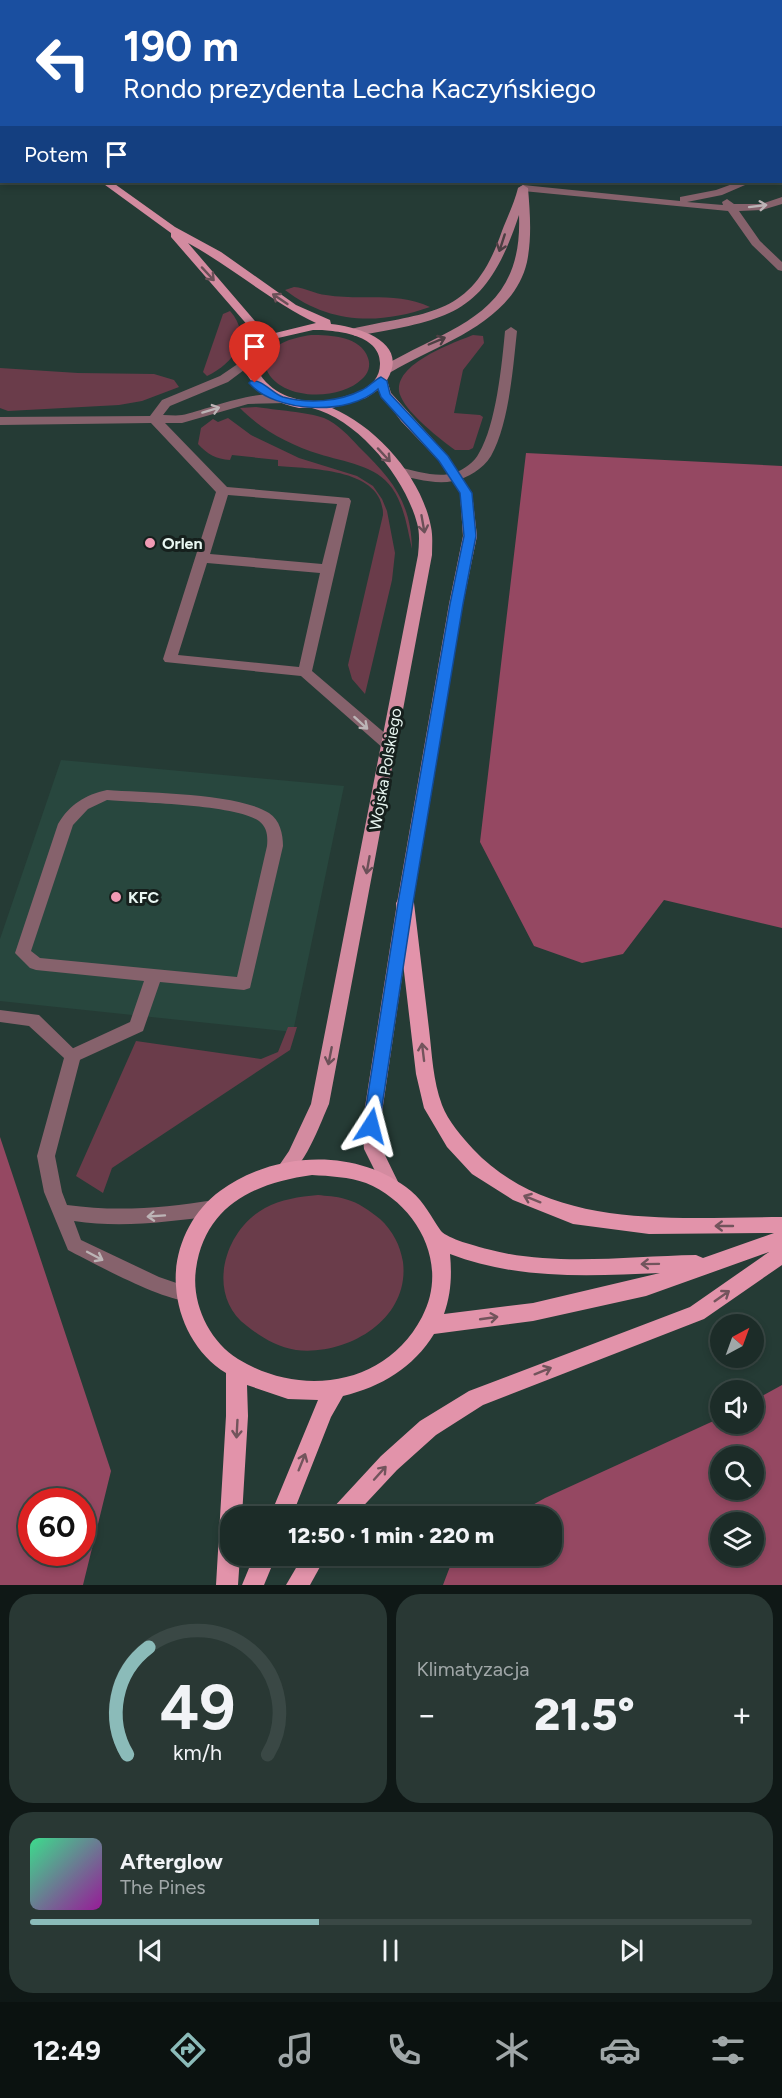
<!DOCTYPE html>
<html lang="pl">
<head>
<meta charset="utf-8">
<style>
	body { margin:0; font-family:Figtree,sans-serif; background:#293834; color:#f1f3f6; height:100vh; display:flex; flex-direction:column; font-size:22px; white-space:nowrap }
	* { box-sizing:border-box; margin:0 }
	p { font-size:20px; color:#a0a7a8 }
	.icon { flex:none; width:33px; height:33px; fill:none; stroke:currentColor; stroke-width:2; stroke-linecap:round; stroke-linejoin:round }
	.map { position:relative; height:1585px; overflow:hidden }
	.drawer { display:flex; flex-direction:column; gap:9px; padding:9px; background:#0f1816; flex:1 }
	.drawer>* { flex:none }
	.hud { position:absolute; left:0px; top:0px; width:783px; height:183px; box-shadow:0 3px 9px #0003,0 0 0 2px #3a4845; background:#1a4fa0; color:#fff; overflow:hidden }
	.needle { width:39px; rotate:41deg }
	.buttons { position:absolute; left:710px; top:1314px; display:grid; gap:12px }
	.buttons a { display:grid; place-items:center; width:54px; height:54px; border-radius:50%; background:#1c2c28; box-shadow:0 3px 9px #0003,0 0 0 2px #3a4845; font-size:30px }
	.speed { position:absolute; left:18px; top:1488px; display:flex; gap:12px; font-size:30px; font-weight:700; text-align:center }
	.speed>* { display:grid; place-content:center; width:78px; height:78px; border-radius:50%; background:#1c2c28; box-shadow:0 3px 9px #0003,0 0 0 2px #3a4845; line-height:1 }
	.speed .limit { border:9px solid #d22; background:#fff; color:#111 }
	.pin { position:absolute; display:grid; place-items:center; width:51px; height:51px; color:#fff; margin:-62px -26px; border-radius:50% 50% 50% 0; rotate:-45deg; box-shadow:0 0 6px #0007 }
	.pin .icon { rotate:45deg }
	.me { position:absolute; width:66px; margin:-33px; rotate:9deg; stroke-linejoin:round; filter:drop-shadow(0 0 4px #0008) }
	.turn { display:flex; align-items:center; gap:21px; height:126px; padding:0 24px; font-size:27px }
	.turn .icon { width:78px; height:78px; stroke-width:2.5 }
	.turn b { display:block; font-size:42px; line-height:51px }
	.then { display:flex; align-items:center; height:57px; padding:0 24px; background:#0003; gap:12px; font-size:22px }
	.big { font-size:45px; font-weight:800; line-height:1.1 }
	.drawer .widget { flex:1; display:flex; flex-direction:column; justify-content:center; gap:9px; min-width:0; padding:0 21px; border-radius:24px; background:#293834 }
	.drawer .dial { align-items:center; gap:0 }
	.dial svg { height:156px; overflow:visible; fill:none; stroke:#3a4845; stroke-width:7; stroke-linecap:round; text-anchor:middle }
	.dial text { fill:#f1f3f6; stroke:none }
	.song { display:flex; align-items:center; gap:18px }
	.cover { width:72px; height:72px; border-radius:9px; background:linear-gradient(135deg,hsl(150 70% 55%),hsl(300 70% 35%)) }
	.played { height:6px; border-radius:3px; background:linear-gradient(90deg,#8bbbb9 40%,#3a4845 40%) }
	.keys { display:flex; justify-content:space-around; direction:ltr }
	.heat { display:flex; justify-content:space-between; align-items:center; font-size:33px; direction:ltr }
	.drawer .tiles { flex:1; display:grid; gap:9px; grid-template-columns:1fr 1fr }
	.widget:last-child { grid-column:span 2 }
	.trip { position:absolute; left:220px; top:1506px; width:342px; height:60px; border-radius:24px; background:#1c2c28; box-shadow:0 3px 9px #0003,0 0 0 2px #3a4845; font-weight:800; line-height:60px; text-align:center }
	.tab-bar { display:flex; height:96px; justify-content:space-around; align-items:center; background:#0b1210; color:#a0a7a8 }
	.tab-bar .icon { width:42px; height:42px }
	.tab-bar .on { color:#8bbbb9 }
	.tab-bar b { font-size:27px; color:#f1f3f6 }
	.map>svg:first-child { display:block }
	.built { fill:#28473e }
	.green { fill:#6a3c4a }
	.forest { fill:#954862; fill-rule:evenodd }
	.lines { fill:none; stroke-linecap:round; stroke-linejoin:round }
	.service { fill:#86626c; fill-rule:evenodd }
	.minor { fill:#86626c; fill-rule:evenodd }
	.secondary { fill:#b1798a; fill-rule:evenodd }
	.primary { fill:#d38ba0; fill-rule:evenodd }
	.trunk { fill:#e293aa; fill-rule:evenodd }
	.oneway { stroke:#bcb4b6 }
	.oneway2 { stroke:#4c3f43 }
	.oneway3 { stroke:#6b5058 }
	.oneway4 { stroke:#72545c }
	.route { fill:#1a73e8; stroke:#114b97; stroke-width:1.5 }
	.poi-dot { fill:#f19ab4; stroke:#16201d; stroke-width:2 }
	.labels { text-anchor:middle; stroke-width:6; stroke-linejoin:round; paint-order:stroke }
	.poi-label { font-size:16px; font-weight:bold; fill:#e9f7f2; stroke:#16201d; text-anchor:start }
	.street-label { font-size:16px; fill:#e9f7f2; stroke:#16201d }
</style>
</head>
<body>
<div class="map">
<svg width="782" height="1585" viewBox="0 0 782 1585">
	<rect width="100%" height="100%" fill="#253b35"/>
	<path class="built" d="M61,760L344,786L293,1032L0,1001V939Z"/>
	<g class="green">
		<path d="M294,287C306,288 315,294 326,295C361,301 397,291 430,307C379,325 329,324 285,290Z"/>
		<path d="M230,311C253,337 234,363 207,376L203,372L223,314Z"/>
		<path d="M311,335C330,335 361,336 368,358C371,366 368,374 362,379C339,402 276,401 265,366C269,343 292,338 311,335Z"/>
		<path d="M473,335L483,336L484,343L463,370L454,413L480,415L483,417L473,448L469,450H455C440,439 408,414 401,397C387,366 453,343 473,335Z"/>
		<path d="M0,368L78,373L154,374L174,380L179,387L142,401L119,405L8,411L0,408Z"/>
		<path d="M256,407C275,410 308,412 324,418C338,424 349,436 359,447C392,479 411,502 412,549C407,528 405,507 392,488C376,465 344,462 319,454C290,445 260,429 240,408Z"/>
		<path d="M228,418L251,435L299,458L357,476L373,486L382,499L387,511L395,553L392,580L365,694L352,679L348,665L383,515C384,468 310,469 278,466V460L232,455L230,460C216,459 207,454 198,444L201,428L213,419L218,422Z"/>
		<path d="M288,1027H297L290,1050L112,1168L103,1193L76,1176L136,1041L261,1059L278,1052Z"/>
		<path d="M318,1195C326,1196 336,1196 345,1199C358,1202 370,1211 380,1219C393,1231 400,1245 403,1262C410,1320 347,1356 296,1350C277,1347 261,1337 247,1326C205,1295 224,1230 265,1208C281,1199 299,1197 318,1195Z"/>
	</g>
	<g class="forest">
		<path d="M526,453L782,466V928L664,900L623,954L582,963L534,946L480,842Z"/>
		<path d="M0,1137L111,1471L83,1585H0ZM32,1502H82V1552H32Z"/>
		<path d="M782,1385V1585H443L454,1556H552V1516H513L545,1498L720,1418V1424H753V1401ZM720,1456H753V1490H720ZM720,1522H753V1556H720Z"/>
	</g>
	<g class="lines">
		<g class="service">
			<path d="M511,327L517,331C513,368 509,424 491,456C483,469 468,478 453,481C435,485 413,478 394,474L393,471L399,467C415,471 437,478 454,473C463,470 475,462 479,453C496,425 502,364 505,331Z"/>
			<path d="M248,357L252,358V364L228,382L170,406L163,415C169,415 176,416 182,415C205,411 268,383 287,400L285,403L248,404L182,423H165L227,487L349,498L351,501L312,671L394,741L396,745L394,749H384L301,676L165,662L163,659L216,492L151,423L0,425V417L150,416L162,400L220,376ZM228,495L337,504L322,564L210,554ZM207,563L320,573L299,667L178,655Z"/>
			<path d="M107,790C146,793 238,793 269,813C280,820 283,834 283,846L250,988L244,990L160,982L143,1031L73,1063L67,1061L65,1056L67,1051L130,1022L144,981L36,970L30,968L15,953L58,824C70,804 85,795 107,790ZM107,800C140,803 234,804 259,821C267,827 268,836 267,846L237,977L40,958L31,951L73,825L88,809Z"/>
		</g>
		<g class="minor">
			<rect x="754" y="0" width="10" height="2"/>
			<path d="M738,182H752L722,195L687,202L723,205L722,202L727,199L734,204H761L782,197V204L762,210L739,211L760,241L782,262V271L778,270L752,245L728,211L523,191L518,188L523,185L680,201V197L716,190Z"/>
			<path d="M0,1010L39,1015L81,1056L55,1156L62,1192L67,1205C117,1212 165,1208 214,1200L220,1203L223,1208L220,1213L214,1216C167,1222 121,1228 74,1221L81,1240L159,1277L191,1288L193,1294L191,1300C172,1306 89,1261 68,1250L44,1192L37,1156L64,1058L29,1026L0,1022Z"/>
		</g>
		<g class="secondary">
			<rect x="557" y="0" width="10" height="2"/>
			<path d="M523,185L528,188C530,213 532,237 527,262C513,323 438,344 391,372H383V366C454,325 523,315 519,215C486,315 452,319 355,336L349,332L351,329C428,311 472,319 502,231C507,218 515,201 518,188Z"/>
		</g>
		<g class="primary">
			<rect x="0" y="100" width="2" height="7"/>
			<path d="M101,182H112L175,227L221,252L296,305L330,320L331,324C359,327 410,342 387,380L391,393L448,456L472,493L477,536L463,604L413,903L380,1126L382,1149L401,1188L398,1193L392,1195L386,1193L364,1149L362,1126L397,903L449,604L463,536L460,493L439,461L401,421L378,390L366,398L332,408C377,427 422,478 431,527C433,536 432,546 432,555L329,1104C321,1121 300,1183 279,1175L276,1170L289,1151L311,1104L418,555C419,544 420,533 417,523C405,478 359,420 312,408C308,407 303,408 299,408C271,402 255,391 242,366L247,349L258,341L250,328L171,237V233ZM188,243C232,267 270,301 316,323L267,335ZM313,330C335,330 381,334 380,364C380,370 378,376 374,381C366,389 357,393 346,396C311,407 272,401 255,366L259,351L278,338Z"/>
		</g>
		<g class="trunk">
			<path d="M405,897L411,898L414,903C419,945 424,987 429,1029C432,1054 433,1081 442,1105C448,1121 462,1137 473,1149C551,1232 679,1217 782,1217V1265L704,1319L483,1405L436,1435L397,1470L354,1516H329L332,1509L381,1456L420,1421L469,1391L690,1307L769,1252L646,1296L533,1321L434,1334C414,1367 381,1387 343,1396L331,1417L292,1516H270L318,1400L288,1399L247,1385L248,1416L242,1516H231V1556H240L238,1585H216L226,1416V1373C196,1355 178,1320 176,1286C173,1250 191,1212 220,1191C274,1151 358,1147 411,1191C425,1203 431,1217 441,1231C448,1239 476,1246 487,1249C552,1267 630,1256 696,1255L703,1258L774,1233L649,1234L573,1224L513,1200L472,1174L447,1147L424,1108L416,1074L396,903L399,898ZM312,1175C330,1176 349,1177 366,1183C417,1204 450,1264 422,1317C386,1386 301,1398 238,1359C209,1341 191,1303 196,1269C205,1206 254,1183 312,1175ZM450,1254C517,1280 589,1276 660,1273L533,1303L444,1314C451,1294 452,1276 450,1254Z"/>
			<path d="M254,1556H276L264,1585H242Z"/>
			<path d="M303,1556H326L310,1585H286Z"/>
		</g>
	</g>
	<defs><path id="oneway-shaft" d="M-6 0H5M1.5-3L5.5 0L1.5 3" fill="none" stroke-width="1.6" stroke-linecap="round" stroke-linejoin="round" transform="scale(1.5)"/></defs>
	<g class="oneway">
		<use href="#oneway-shaft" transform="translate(758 206) rotate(-7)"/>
		<use href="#oneway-shaft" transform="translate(211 410) rotate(-17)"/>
		<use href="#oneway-shaft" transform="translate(361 723) rotate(42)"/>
		<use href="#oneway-shaft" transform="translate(156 1216) rotate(176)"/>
		<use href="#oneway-shaft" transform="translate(95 1256) rotate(28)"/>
	</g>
	<g class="oneway2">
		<use href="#oneway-shaft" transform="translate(502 243) rotate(108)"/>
		<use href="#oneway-shaft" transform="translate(437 341) rotate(-23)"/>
	</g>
	<g class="oneway3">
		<use href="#oneway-shaft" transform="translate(208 274) rotate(47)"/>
		<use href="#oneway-shaft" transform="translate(280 299) rotate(-146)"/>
		<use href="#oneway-shaft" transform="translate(384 455) rotate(47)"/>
		<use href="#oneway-shaft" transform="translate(423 524) rotate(80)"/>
		<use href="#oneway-shaft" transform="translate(368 865) rotate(100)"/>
		<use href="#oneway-shaft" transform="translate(330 1056) rotate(101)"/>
	</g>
	<g class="oneway4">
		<use href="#oneway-shaft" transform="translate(423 1052) rotate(-97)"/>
		<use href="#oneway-shaft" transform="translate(532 1199) rotate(-158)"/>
		<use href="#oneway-shaft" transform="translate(724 1226) rotate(180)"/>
		<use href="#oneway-shaft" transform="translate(650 1264) rotate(179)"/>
		<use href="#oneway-shaft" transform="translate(722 1296) rotate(-35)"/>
		<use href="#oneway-shaft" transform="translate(489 1318) rotate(-8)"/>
		<use href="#oneway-shaft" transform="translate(543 1371) rotate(-22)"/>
		<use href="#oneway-shaft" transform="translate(237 1429) rotate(93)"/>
		<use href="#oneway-shaft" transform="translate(302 1462) rotate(-68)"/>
		<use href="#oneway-shaft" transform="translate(380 1473) rotate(-48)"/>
	</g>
	<path class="route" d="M381,377L387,381L390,394L448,456L472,493L476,536L463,604L413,903L379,1126L377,1130L371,1132L366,1130L363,1126L398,903L450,604L464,536L460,493L439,461L381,397L378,389C349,416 275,413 249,383L251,381C262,379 272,393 283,397C308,404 339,402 362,390C369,387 374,380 381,377Z"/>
	<g class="poi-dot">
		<circle cx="150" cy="543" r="6"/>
		<circle cx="116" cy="897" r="6"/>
	</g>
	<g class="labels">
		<g class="poi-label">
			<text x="162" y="549">Orlen</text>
			<text x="128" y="903">KFC</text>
		</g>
		<g class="street-label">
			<text transform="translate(385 769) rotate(-80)" y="6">Wojska Polskiego</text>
		</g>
	</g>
</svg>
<div class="buttons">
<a><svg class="needle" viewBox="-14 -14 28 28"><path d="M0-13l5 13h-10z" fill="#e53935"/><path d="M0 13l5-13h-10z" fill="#a0a7a8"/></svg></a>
<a><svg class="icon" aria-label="sound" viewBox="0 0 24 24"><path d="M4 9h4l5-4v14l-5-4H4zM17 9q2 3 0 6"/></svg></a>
<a><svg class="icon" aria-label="search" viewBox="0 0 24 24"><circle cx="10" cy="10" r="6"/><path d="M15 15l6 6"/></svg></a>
<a><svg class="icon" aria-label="layers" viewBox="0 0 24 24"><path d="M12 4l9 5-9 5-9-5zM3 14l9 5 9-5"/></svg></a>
</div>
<div class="speed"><div class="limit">60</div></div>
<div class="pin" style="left:255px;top:383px;background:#d93025"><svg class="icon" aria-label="arrive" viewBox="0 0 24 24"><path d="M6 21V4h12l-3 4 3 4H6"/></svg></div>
<svg class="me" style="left:371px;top:1126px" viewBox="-20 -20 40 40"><path d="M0-17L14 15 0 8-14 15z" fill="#1a73e8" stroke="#fff" stroke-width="4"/></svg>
<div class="trip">12:50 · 1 min · 220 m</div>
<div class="hud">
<div class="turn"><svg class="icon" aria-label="left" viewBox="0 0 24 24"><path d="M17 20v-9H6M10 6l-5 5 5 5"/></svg><div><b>190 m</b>Rondo prezydenta Lecha Kaczyńskiego</div></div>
<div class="then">Potem<svg class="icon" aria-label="arrive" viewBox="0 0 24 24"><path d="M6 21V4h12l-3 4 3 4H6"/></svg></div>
</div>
</div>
<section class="drawer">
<div class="tiles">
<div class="widget dial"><svg viewBox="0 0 100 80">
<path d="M14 69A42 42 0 1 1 86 69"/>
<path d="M14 69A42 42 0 0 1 25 14" stroke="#8bbbb9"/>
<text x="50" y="56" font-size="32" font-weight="700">49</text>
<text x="50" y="72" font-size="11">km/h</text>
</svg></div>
<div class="widget"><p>Klimatyzacja</p>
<div class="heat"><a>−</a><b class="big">21.5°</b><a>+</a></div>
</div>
<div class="widget">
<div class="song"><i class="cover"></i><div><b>Afterglow</b><p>The Pines</p></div></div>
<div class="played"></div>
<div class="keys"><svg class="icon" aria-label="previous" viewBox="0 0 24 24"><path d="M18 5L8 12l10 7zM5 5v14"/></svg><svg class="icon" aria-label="pause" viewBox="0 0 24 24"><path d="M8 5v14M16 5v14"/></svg><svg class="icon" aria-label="next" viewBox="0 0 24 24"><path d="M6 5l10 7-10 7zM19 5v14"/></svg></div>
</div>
</div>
</section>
<nav class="tab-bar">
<b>12:49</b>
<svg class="icon on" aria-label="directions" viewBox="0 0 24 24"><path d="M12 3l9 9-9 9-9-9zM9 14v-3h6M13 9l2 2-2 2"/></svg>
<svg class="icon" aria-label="music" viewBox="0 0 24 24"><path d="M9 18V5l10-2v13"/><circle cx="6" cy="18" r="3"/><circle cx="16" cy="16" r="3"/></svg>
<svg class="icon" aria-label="phone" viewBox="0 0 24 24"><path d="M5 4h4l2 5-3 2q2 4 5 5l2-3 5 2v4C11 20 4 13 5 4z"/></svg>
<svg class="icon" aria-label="climate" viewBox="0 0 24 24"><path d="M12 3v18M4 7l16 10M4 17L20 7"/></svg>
<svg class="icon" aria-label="car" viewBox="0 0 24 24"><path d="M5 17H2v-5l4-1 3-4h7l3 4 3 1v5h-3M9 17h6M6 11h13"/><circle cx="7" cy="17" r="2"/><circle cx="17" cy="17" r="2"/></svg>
<svg class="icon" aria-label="filters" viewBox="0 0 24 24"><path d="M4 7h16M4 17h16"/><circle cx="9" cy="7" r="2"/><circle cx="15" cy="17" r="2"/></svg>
</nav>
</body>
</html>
